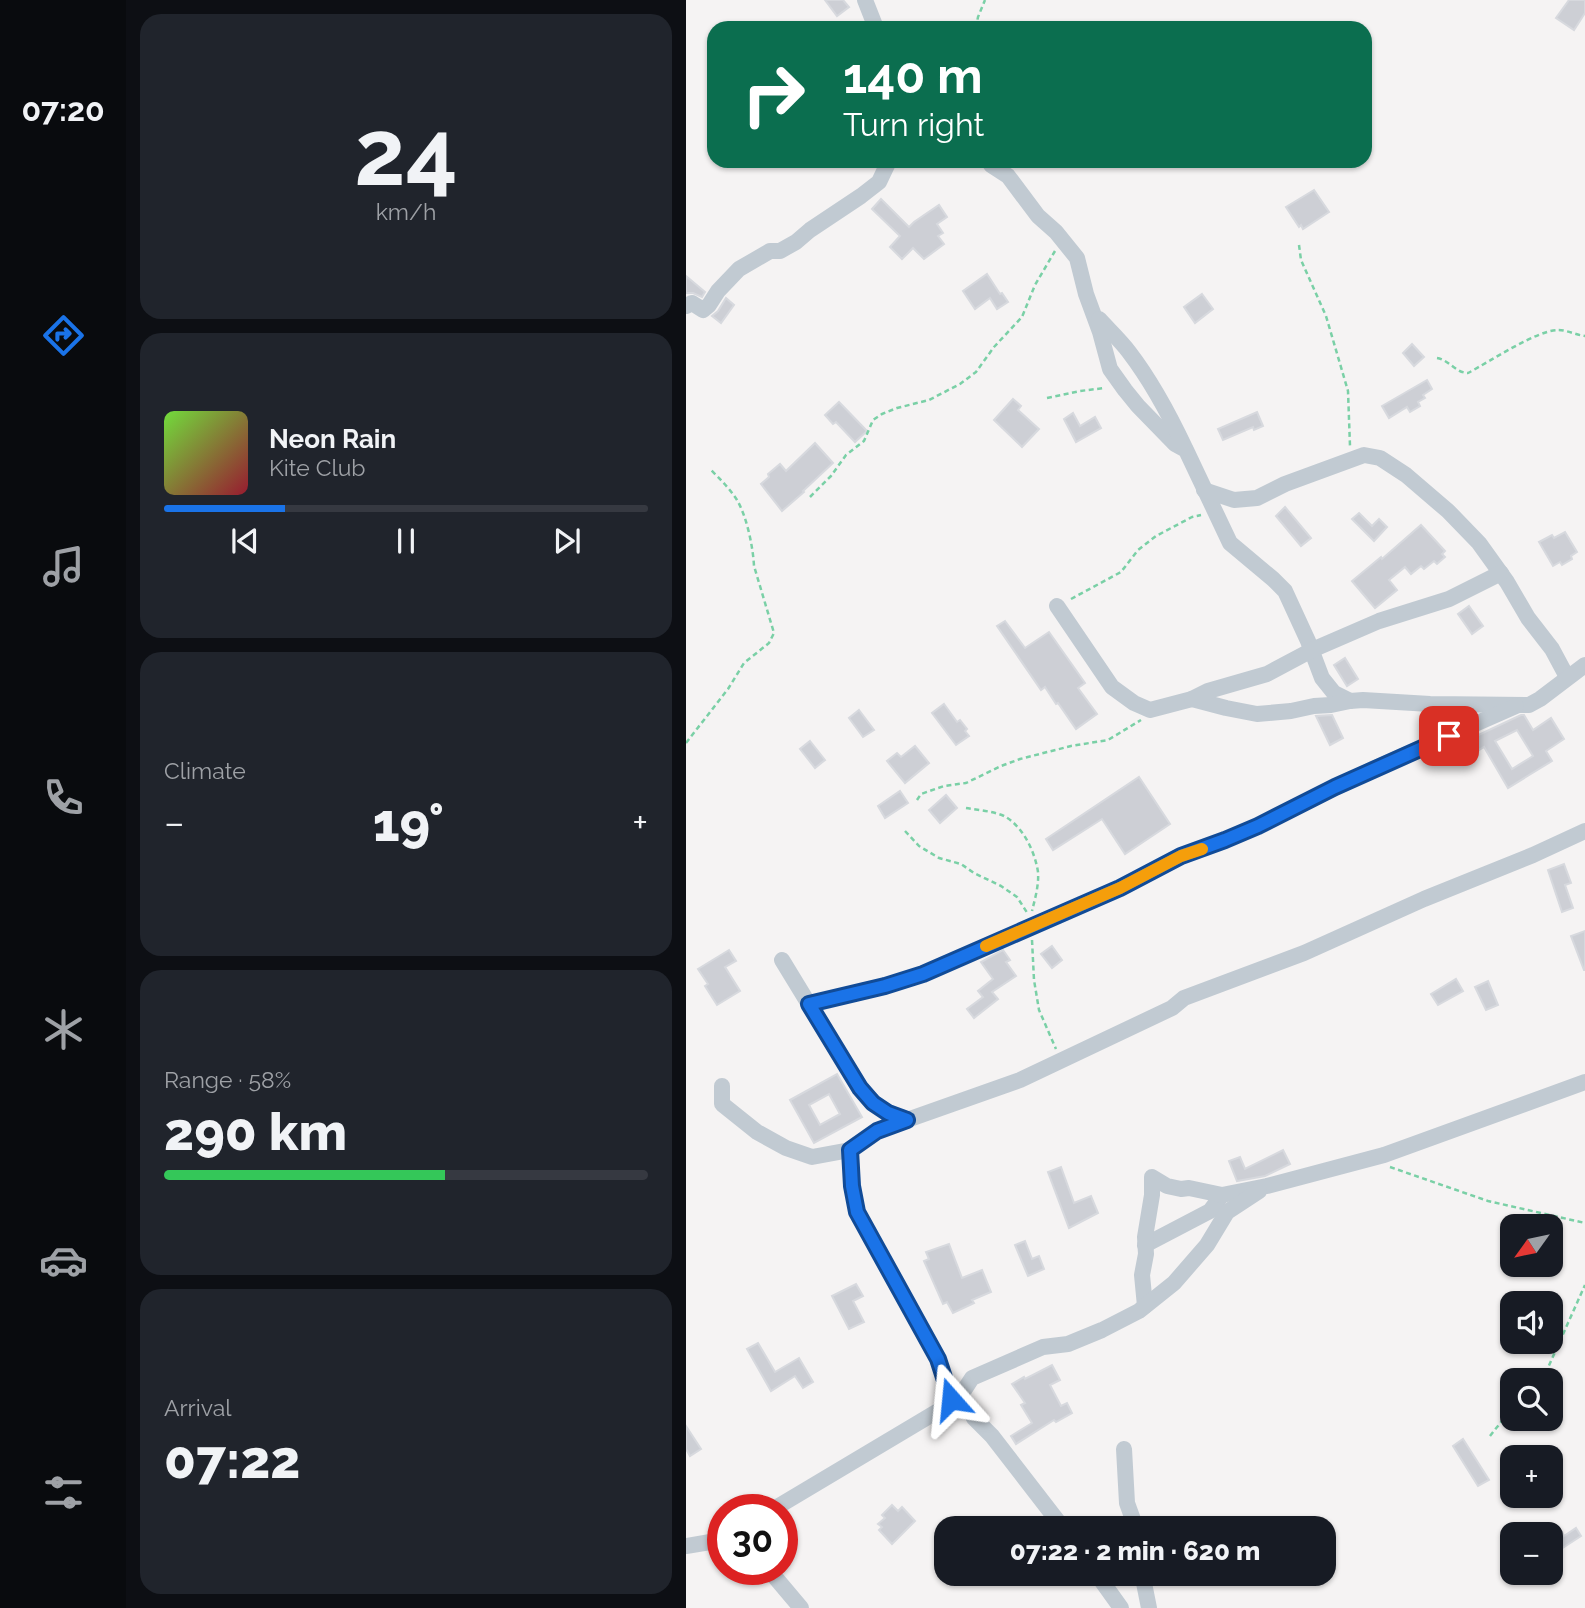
<!DOCTYPE html>
<html lang="en">
<head>
<meta charset="utf-8">
<style>
	body { margin:0; font-family:Raleway,sans-serif; background:#20242c; color:#f1f3f6; height:100vh; display:flex; flex-direction:column; font-size:26px; white-space:nowrap }
	* { box-sizing:border-box; margin:0 }
	p { font-size:23px; color:#9ea1a6 }
	.icon { flex:none; width:38px; height:38px; fill:none; stroke:currentColor; stroke-width:2; stroke-linecap:round; stroke-linejoin:round }
	.map { position:relative; flex:1; overflow:hidden }
	.panel { display:flex; flex-direction:column; gap:14px; padding:14px; background:#0d0f14; width:560px }
	.panel>* { flex:none }
	.guide { position:absolute; left:21px; top:21px; width:665px; height:147px; border-radius:21px; box-shadow:0 2px 5px #0004; background:#0b6e4f; color:#fff; overflow:hidden }
	.needle { width:46px; rotate:237deg }
	.controls { position:absolute; left:814px; top:1214px; display:grid; gap:14px }
	.controls a { display:grid; place-items:center; width:63px; height:63px; border-radius:14px; background:#171b24; box-shadow:0 2px 5px #0004; font-size:35px }
	.speed { position:absolute; left:21px; top:1494px; display:flex; gap:14px; font-size:35px; font-weight:700; text-align:center }
	.speed>* { display:grid; place-content:center; width:91px; height:91px; border-radius:50%; background:#171b24; box-shadow:0 2px 5px #0004; line-height:1 }
	.speed .limit { border:10px solid #d22; background:#fff; color:#111 }
	.pin { position:absolute; display:grid; place-items:center; width:60px; height:60px; color:#fff; margin:-30px; border-radius:14px; box-shadow:0 4px 10px #0006 }
	.me { position:absolute; width:77px; margin:-38px; rotate:342deg; stroke-linejoin:round; filter:drop-shadow(0 0 5px #0008) }
	.turn { display:flex; align-items:center; gap:24px; height:147px; padding:0 21px; font-size:32px }
	.turn .icon { width:91px; height:91px; stroke-width:2.5 }
	.turn b { display:block; font-size:49px; line-height:60px }
	.big { font-size:52px; font-weight:800; line-height:1.1 }
	.panel .tile { flex:1; display:flex; flex-direction:column; justify-content:center; gap:10px; min-width:0; padding:0 24px; border-radius:21px; background:#20242c }
	.panel .dial { align-items:center; gap:0 }
	.dial b { font-size:91px; line-height:1 }
	.song { display:flex; align-items:center; gap:21px }
	.cover { width:84px; height:84px; border-radius:10px; background:linear-gradient(135deg,hsl(100 70% 55%),hsl(350 70% 35%)) }
	.played { height:7px; border-radius:4px; background:linear-gradient(90deg,#1a73e8 25%,#363941 25%) }
	.keys { display:flex; justify-content:space-around; direction:ltr }
	.heat { display:flex; justify-content:space-between; align-items:center; font-size:38px; direction:ltr }
	.charge { height:10px; border-radius:5px; background:linear-gradient(90deg,#34c759 58%,#363941 0) }
	.trip { position:absolute; left:248px; top:1516px; width:402px; height:70px; border-radius:21px; background:#171b24; box-shadow:0 2px 5px #0004; font-weight:800; line-height:70px; text-align:center }
	main { display:flex; flex:1; min-height:0 }
	.tab-bar { display:flex; flex-direction:column; width:126px; justify-content:space-around; align-items:center; background:#090b0e; color:#9ea1a6 }
	.tab-bar .icon { width:49px; height:49px }
	.tab-bar .on { color:#1a73e8 }
	.tab-bar b { font-size:32px; color:#f1f3f6 }
	.map>svg:first-child { display:block }
	.building { fill:#cdcfd5; stroke:#d7d9de; stroke-width:2; fill-rule:evenodd }
	.lines { fill:none; stroke-linecap:round; stroke-linejoin:round }
	.path { stroke:#7ad0a6; stroke-width:2.5; stroke-dasharray:5 3.5; stroke-linecap:butt }
	.minor { stroke:#c1cad2; stroke-width:16 }
	.route-casing { stroke:#114b97; stroke-width:18 }
	.route { stroke:#1a73e8; stroke-width:12 }
	.slow { stroke:#f59e0b; stroke-width:12 }
</style>
</head>
<body>
<main>
<nav class="tab-bar">
<b>07:20</b>
<svg class="icon on" aria-label="directions" viewBox="0 0 24 24"><path d="M12 3l9 9-9 9-9-9zM9 14v-3h6M13 9l2 2-2 2"/></svg>
<svg class="icon" aria-label="music" viewBox="0 0 24 24"><path d="M9 18V5l10-2v13"/><circle cx="6" cy="18" r="3"/><circle cx="16" cy="16" r="3"/></svg>
<svg class="icon" aria-label="phone" viewBox="0 0 24 24"><path d="M5 4h4l2 5-3 2q2 4 5 5l2-3 5 2v4C11 20 4 13 5 4z"/></svg>
<svg class="icon" aria-label="climate" viewBox="0 0 24 24"><path d="M12 3v18M4 7l16 10M4 17L20 7"/></svg>
<svg class="icon" aria-label="car" viewBox="0 0 24 24"><path d="M5 17H2v-5l4-1 3-4h7l3 4 3 1v5h-3M9 17h6M6 11h13"/><circle cx="7" cy="17" r="2"/><circle cx="17" cy="17" r="2"/></svg>
<svg class="icon" aria-label="filters" viewBox="0 0 24 24"><path d="M4 7h16M4 17h16"/><circle cx="9" cy="7" r="2"/><circle cx="15" cy="17" r="2"/></svg>
</nav>
<section class="panel">
<div class="tile dial"><b>24</b><p>km/h</p></div>
<div class="tile">
<div class="song"><i class="cover"></i><div><b>Neon Rain</b><p>Kite Club</p></div></div>
<div class="played"></div>
<div class="keys"><svg class="icon" aria-label="previous" viewBox="0 0 24 24"><path d="M18 5L8 12l10 7zM5 5v14"/></svg><svg class="icon" aria-label="pause" viewBox="0 0 24 24"><path d="M8 5v14M16 5v14"/></svg><svg class="icon" aria-label="next" viewBox="0 0 24 24"><path d="M6 5l10 7-10 7zM19 5v14"/></svg></div>
</div>
<div class="tile"><p>Climate</p>
<div class="heat"><a>−</a><b class="big">19°</b><a>+</a></div>
</div>
<div class="tile"><p>Range · 58%</p><b class="big">290 km</b><div class="charge"></div></div>
<div class="tile"><p>Arrival</p><b class="big">07:22</b></div>
</section>
<div class="map">
<svg width="899" height="1608" viewBox="0 0 899 1608">
	<rect width="100%" height="100%" fill="#f5f3f3"/>
	<g class="building">
		<path d="M139,0H157L163,7L151,16Z"/>
		<path d="M883,0H899V13L888,30L870,18Z"/>
		<path d="M628,190L643,212L617,229L615,225L613,227L600,207Z"/>
		<path d="M195,199L223,227L228,222L253,205L261,217L251,224L257,233L252,236L258,244L238,259L227,248L216,259L204,247L214,236L186,209Z"/>
		<path d="M301,274L314,294L316,293L322,302L311,309L304,298L289,309L277,291Z"/>
		<path d="M0,276L19,292L16,297L7,293H0Z"/>
		<path d="M516,294L527,309L509,323L498,307Z"/>
		<path d="M40,298L48,305L35,323L26,316L32,311Z"/>
		<path d="M726,344L738,357L728,366L717,353Z"/>
		<path d="M741,380L746,389L737,395L739,398L732,402L734,406L724,412L721,407L703,418L696,406Z"/>
		<path d="M327,399L335,406L332,410L353,429L336,447L308,420Z"/>
		<path d="M153,402L181,431L169,442L150,422L147,424L139,415Z"/>
		<path d="M571,412L577,426L568,430L567,427L537,440L532,429Z"/>
		<path d="M387,413L394,426L409,417L415,428L390,442L378,419Z"/>
		<path d="M129,443L147,463L117,491L118,492L96,511L75,484L83,477L82,474L94,464L100,471Z"/>
		<path d="M599,507L625,538L615,546L590,516Z"/>
		<path d="M673,513L686,526L693,519L701,527L688,541L666,519Z"/>
		<path d="M735,525L759,551L756,554L759,557L751,564L748,561L738,569L735,566L725,574L719,567L703,580L711,590L689,608L666,581L695,557L696,559Z"/>
		<path d="M879,532L891,552L885,556L886,559L876,565L874,562L867,566L853,542L866,535L868,538Z"/>
		<path d="M783,606L797,626L786,634L772,614Z"/>
		<path d="M319,621L339,648L363,632L399,683L392,688L411,714L390,729L372,703L370,704L359,687L355,690L311,626Z"/>
		<path d="M659,658L672,679L661,686L648,665Z"/>
		<path d="M258,704L271,722L274,720L281,729L279,731L283,736L270,745L246,713Z"/>
		<path d="M173,710L188,730L177,737L163,718Z"/>
		<path d="M646,715L657,738L644,745L630,716Z"/>
		<path d="M835,715H838L847,730L865,718L878,739L860,751L866,761L822,788L798,747L793,750L786,738ZM831,730L847,756L826,769L809,741Z"/>
		<path d="M124,741L139,760L129,768L114,749Z"/>
		<path d="M229,746L243,763L219,783L201,761L211,753L215,757Z"/>
		<path d="M453,777L484,824L439,854L416,819L367,850L360,839Z"/>
		<path d="M214,791L222,803L199,818L192,806Z"/>
		<path d="M260,795L271,808L254,823L243,810Z"/>
		<path d="M878,864L885,883L879,885L887,908L876,912L862,870Z"/>
		<path d="M899,931V970H898L885,936Z"/>
		<path d="M366,946L376,960L366,968L355,954Z"/>
		<path d="M43,950L50,961L39,967L54,991L31,1005L19,986L22,984L12,969Z"/>
		<path d="M317,950L324,960L320,962L330,976L306,992L312,999L288,1018L281,1009L297,997L292,991L307,979L295,962Z"/>
		<path d="M770,979L777,991L752,1005L745,994Z"/>
		<path d="M802,981L812,1005L800,1010L789,987Z"/>
		<path d="M151,1074L176,1117L128,1143L104,1100ZM143,1094L154,1114L134,1125L123,1105Z"/>
		<path d="M597,1150L604,1164L579,1176L551,1181L543,1161L554,1157L559,1169Z"/>
		<path d="M375,1167L388,1203L405,1196L412,1213L383,1228L362,1172Z"/>
		<path d="M339,1241L346,1259L353,1256L358,1269L342,1276L329,1245Z"/>
		<path d="M263,1244L276,1278L296,1270L305,1292L286,1300L288,1303L267,1313L261,1302L257,1304L238,1261L243,1259L240,1252Z"/>
		<path d="M170,1284L177,1296L167,1301L178,1322L163,1329L146,1296Z"/>
		<path d="M72,1343L89,1372L113,1358L127,1382L117,1388L109,1376L85,1391L61,1349Z"/>
		<path d="M366,1365L374,1380L364,1385L375,1406L381,1403L386,1413L370,1422L368,1420L330,1444L325,1436L346,1423L335,1405L339,1403L326,1384L338,1377L339,1379Z"/>
		<path d="M0,1426L15,1449L4,1456L0,1449Z"/>
		<path d="M777,1439L803,1480L792,1486L767,1446Z"/>
		<path d="M206,1505L212,1511L216,1507L229,1521L206,1544L193,1530L196,1527L192,1524L199,1518L196,1515Z"/>
		<path d="M890,1528L895,1536L869,1553L864,1546V1540L876,1532L878,1536Z"/>
	</g>
	<g class="lines">
		<g class="path">
			<path d="M290,28L292,17L299,0"/>
			<path d="M613,245L615,260L640,316L662,391L664,446"/>
			<path d="M751,358C763,360 770,373 782,373C803,362 851,330 872,330C881,330 890,335 899,336"/>
			<path d="M361,398L394,391L419,388"/>
			<path d="M124,497L145,476L160,455L178,441L187,420L196,414L211,408L243,400L274,384L290,372L308,347L336,317L349,285L369,251"/>
			<path d="M385,599L435,572L452,550L470,536L506,517L515,515"/>
			<path d="M0,743L42,689L58,663L83,643L88,633L68,566C67,547 61,517 51,500C44,489 35,480 25,470"/>
			<path d="M231,800L235,794L258,786L280,783L315,766L334,759L385,746L422,740L455,720"/>
			<path d="M280,808C292,810 306,811 318,816C337,826 349,852 352,872C353,885 349,899 346,911"/>
			<path d="M219,831L233,846L253,858L275,864L288,873L315,886L331,897L342,914"/>
			<path d="M346,940L348,980L353,1010L370,1049"/>
			<path d="M704,1167L802,1201L899,1223"/>
			<path d="M856,1381L899,1285"/>
			<path d="M804,1436L819,1417L826,1413"/>
		</g>
		<g class="minor">
			<path d="M179,0L190,28"/>
			<path d="M303,161L305,165L322,176L352,216L370,232L391,258L400,294L414,332L424,369L439,390L452,406L489,444L500,450L544,543L587,579L599,591L622,641L636,678L648,693L664,701"/>
			<path d="M0,306L6,303L17,310L23,305L32,291L53,269L84,251H94L110,242L124,230L175,196L193,182L203,161"/>
			<path d="M413,319C423,330 434,340 443,352C466,382 483,414 499,448"/>
			<path d="M518,490L548,500L571,498L599,484L678,455L694,458L720,475L762,511L793,543L821,582L842,618L866,649L881,677"/>
			<path d="M371,606L426,687L448,703L464,710L506,699L540,708L571,714L605,711L628,706L645,705L664,701L677,700L744,704L843,705L854,699L899,665"/>
			<path d="M506,699L522,691L581,674L626,650L693,621L763,599L815,573"/>
			<path d="M96,960L174,1088C190,1106 199,1112 221,1120L334,1080L486,1008L498,998L618,953L738,899L847,855L899,831"/>
			<path d="M123,1004L199,986L237,974L434,888L495,856L539,840L572,826L689,768L830,706"/>
			<path d="M36,1086V1104L71,1132L100,1148L126,1157L164,1150L191,1131L221,1120"/>
			<path d="M164,1150L166,1186L171,1212L252,1359L265,1399"/>
			<path d="M459,1245L524,1211L536,1195"/>
			<path d="M459,1306L456,1275L460,1254L459,1237L466,1195V1177L481,1186L495,1189L503,1188L536,1195L581,1186L698,1155L899,1082"/>
			<path d="M438,1449L441,1503L450,1528"/>
			<path d="M86,1510L257,1408L265,1399L272,1396"/>
			<path d="M377,1528L306,1436L288,1418L275,1395L286,1378L357,1347L382,1344L416,1330L453,1311L488,1283L521,1245L541,1212L573,1191"/>
			<path d="M0,1546L30,1541L37,1538"/>
			<path d="M83,1570L115,1608"/>
			<path d="M410,1573L435,1608"/>
			<path d="M456,1573L463,1608"/>
		</g>
	</g>
	<g class="lines">
		<g class="route-casing">
			<path id="route" d="M265,1399L252,1359L171,1212L166,1186L164,1150L191,1131L221,1120L202,1113L187,1103L174,1088L123,1004L199,986L237,974L434,888L495,856L539,840L572,826L649,787L763,736"/>
		</g>
		<use href="#route" class="route"/>
		<path class="slow" d="M300,946L434,888L495,856L516,849"/>
	</g>
</svg>
<div class="controls">
<a><svg class="needle" viewBox="-14 -14 28 28"><path d="M0-13l5 13h-10z" fill="#e53935"/><path d="M0 13l5-13h-10z" fill="#9ea1a6"/></svg></a>
<a><svg class="icon" aria-label="sound" viewBox="0 0 24 24"><path d="M4 9h4l5-4v14l-5-4H4zM17 9q2 3 0 6"/></svg></a>
<a><svg class="icon" aria-label="search" viewBox="0 0 24 24"><circle cx="10" cy="10" r="6"/><path d="M15 15l6 6"/></svg></a>
<a>+</a>
<a>−</a>
</div>
<div class="speed"><div class="limit">30</div></div>
<div class="pin" style="left:763px;top:736px;background:#d93025"><svg class="icon" aria-label="arrive" viewBox="0 0 24 24"><path d="M6 21V4h12l-3 4 3 4H6"/></svg></div>
<svg class="me" style="left:265px;top:1399px" viewBox="-20 -20 40 40"><path d="M0-17L14 15 0 8-14 15z" fill="#1a73e8" stroke="#fff" stroke-width="4"/></svg>
<div class="trip">07:22 · 2 min · 620 m</div>
<div class="guide">
<div class="turn"><svg class="icon" aria-label="right" viewBox="0 0 24 24"><path d="M7 20v-9h11M14 6l5 5-5 5"/></svg><div><b>140 m</b>Turn right</div></div>
</div>
</div>
</main>
</body>
</html>
